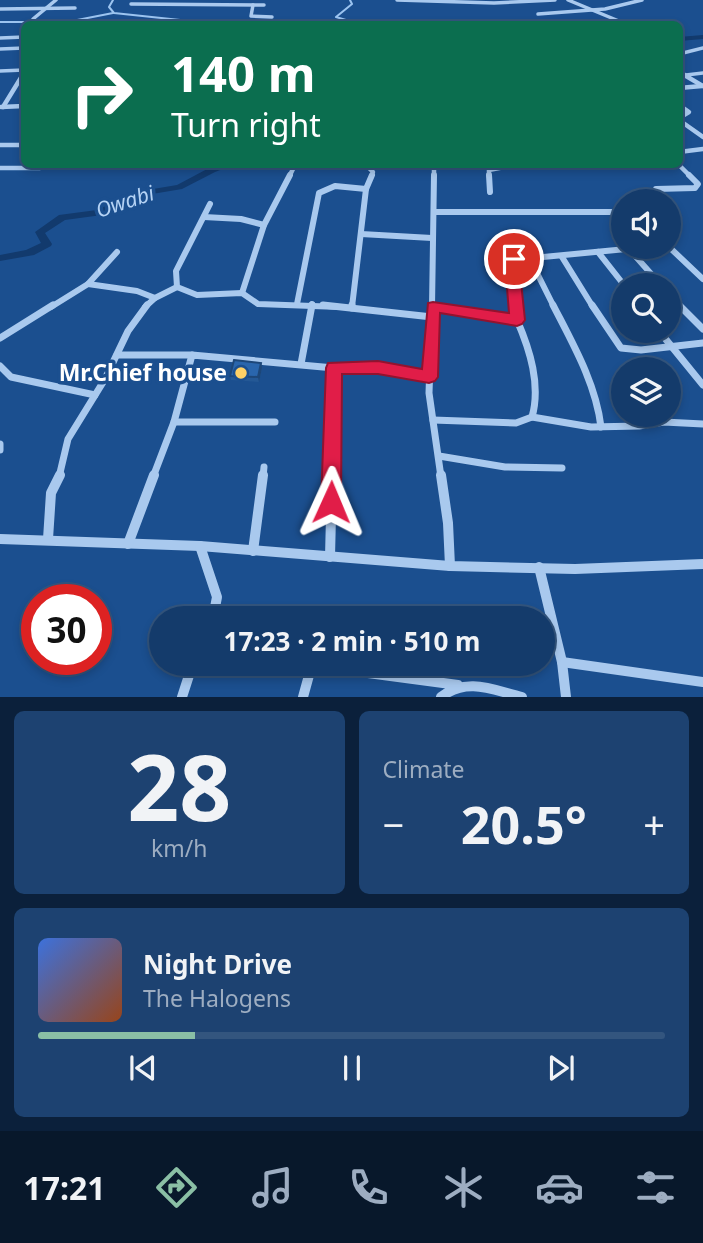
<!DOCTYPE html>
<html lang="en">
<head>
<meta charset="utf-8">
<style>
	body { margin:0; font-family:"Noto Sans",sans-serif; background:#1d4271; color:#f1f3f6; height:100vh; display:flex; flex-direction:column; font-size:26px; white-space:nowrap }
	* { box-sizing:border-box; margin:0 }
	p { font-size:23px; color:#9dadc1 }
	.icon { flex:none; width:38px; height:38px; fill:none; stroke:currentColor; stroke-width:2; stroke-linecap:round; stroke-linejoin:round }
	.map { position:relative; height:697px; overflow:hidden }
	.drawer { display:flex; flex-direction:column; gap:14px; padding:14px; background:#0b203b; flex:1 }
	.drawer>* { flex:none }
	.top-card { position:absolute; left:21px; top:21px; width:662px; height:147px; border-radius:10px; box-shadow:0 4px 10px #0003,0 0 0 2px #33557e; background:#0b6e4f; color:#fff; overflow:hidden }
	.tools { position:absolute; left:611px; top:189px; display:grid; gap:14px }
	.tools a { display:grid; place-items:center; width:70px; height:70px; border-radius:50%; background:#143b6b; box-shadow:0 4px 10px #0003,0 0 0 2px #33557e; font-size:35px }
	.speed { position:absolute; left:21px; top:584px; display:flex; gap:14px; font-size:35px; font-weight:700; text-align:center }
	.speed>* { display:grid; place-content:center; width:91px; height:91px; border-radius:50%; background:#143b6b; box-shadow:0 4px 10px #0003,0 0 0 2px #33557e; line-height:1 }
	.speed .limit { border:10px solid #d22; background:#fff; color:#111 }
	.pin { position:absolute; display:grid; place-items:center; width:60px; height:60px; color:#fff; margin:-30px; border:4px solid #fff; border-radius:50%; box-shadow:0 2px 7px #0007 }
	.me { position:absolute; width:77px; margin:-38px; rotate:1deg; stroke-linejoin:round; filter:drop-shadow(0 0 5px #0008) }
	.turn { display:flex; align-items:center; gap:24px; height:147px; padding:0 35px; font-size:32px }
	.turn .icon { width:91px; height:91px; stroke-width:2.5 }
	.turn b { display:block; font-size:49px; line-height:60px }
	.big { font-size:52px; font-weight:700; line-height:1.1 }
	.drawer .tile { flex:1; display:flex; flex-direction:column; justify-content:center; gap:10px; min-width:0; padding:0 24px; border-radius:10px; background:#1d4271 }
	.drawer .dial { align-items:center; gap:0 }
	.dial b { font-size:91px; line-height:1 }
	.song { display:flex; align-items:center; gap:21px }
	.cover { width:84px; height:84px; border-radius:10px; background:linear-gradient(135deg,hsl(220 70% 55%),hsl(20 70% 35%)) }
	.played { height:7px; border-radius:4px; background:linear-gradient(90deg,#8abfa5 25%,#33557e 25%) }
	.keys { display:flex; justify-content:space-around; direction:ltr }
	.heat { display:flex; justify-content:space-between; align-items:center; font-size:38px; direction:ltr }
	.drawer .tiles { flex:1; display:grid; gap:14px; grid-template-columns:1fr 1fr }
	.tile:last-child { grid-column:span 2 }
	.trip { position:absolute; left:149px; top:606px; width:406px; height:70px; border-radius:35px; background:#143b6b; box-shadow:0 4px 10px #0003,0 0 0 2px #33557e; font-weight:700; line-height:70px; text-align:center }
	.tab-bar { display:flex; height:112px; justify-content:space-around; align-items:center; background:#08182b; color:#9dadc1 }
	.tab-bar .icon { width:49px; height:49px }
	.tab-bar .on { color:#8abfa5 }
	.tab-bar b { font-size:32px; color:#f1f3f6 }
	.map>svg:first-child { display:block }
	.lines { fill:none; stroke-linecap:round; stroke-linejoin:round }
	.stream { stroke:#9cc4f0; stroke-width:2 }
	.river { fill:#123a6d; fill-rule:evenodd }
	.street-far4 { stroke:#a9c9ee; stroke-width:3.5 }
	.street-far3 { stroke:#a9c9ee; stroke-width:4.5 }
	.street-far2 { stroke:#a9c9ee; stroke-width:6 }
	.street-far1 { stroke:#a9c9ee; stroke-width:7 }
	.street { stroke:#a9c9ee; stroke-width:10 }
	.wall { fill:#245895 }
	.shaded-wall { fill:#1d4779 }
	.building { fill:#2a66ad; stroke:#1d4779; stroke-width:2 }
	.route { fill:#e11d48; stroke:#92132f; stroke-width:2 }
	.poi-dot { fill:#ffd166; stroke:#1b4f8f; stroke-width:2.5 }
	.labels { text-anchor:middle; stroke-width:7; stroke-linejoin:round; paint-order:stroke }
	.far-water-label { font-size:21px; font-style:italic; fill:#b5d3f5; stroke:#1b4f8f }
	.poi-label { font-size:23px; font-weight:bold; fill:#fff; stroke:#1b4f8f; text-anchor:end }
</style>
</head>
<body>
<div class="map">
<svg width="703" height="697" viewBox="0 0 703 697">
	<rect width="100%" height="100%" fill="#1b4f8f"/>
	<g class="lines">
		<g class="stream">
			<path d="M113,0L109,7L114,13L218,24"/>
			<path d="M350,0L352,4L336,17L359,24"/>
			<path d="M0,22H67L113,13"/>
		</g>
		<g class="river">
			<path d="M703,35V39L679,41V37Z"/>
			<path d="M221,164H236L215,172L182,189L140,196L102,215L65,220L45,233L52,244L51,246L34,255L0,261V255L26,250L41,243L35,232L59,215L97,210L135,192L177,185L209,168Z"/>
		</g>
		<g class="street-far4">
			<path d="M397,0L494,3L555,0"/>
			<path d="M568,0L626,24"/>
			<path d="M131,4L264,5"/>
			<path d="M253,5L251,16L272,17"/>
			<path d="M0,9L75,8"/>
			<path d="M538,14L605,9L642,0"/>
			<path d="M33,19L56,0"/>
			<path d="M0,38L24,37"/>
			<path d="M0,49L24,48"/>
			<path d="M679,54L703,48"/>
			<path d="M0,71L24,70"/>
			<path d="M679,71L689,77"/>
			<path d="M686,75L703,73"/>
			<path d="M21,77L24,72"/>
		</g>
		<g class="street-far3">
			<path d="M686,76L703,86"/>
			<path d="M679,88L702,86"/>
			<path d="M679,105L689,112L679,118"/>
			<path d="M1,107L24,106"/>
			<path d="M3,107L22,76"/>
			<path d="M679,120L703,137"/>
			<path d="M0,145H24"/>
			<path d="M679,152L703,149"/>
			<path d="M353,164L368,167L373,172L371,177"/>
			<path d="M434,164V177"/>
			<path d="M678,164L691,177"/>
			<path d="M0,168H40"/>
			<path d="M289,177L293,169"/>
			<path d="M489,177V170L520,164"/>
		</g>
		<g class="street-far2">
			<path d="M489,175L490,192"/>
			<path d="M656,189L695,188L698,184L689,175"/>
			<path d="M210,204L176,271L177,287L197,295L242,293L258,304L340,307"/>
			<path d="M435,212H623"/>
			<path d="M204,217L241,219L264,225"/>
			<path d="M361,234L432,238"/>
			<path d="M668,246L703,279"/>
			<path d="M629,249L661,285"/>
			<path d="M598,252L624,285"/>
			<path d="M562,257L593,307"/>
			<path d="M536,258L538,275L554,307"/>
			<path d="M88,284L137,291L155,298"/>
			<path d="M242,293L264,225L290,175"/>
			<path d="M668,294L681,307"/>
			<path d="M297,304L319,193L335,186L366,189"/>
			<path d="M51,307L88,284L117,252"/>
			<path d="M145,307L155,298L177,287"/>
			<path d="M311,307L312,304"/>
			<path d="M352,307L366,189L372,175"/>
			<path d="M432,307L434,175"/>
			<path d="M516,307L512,260L647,247"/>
		</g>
		<g class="street-far1">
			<path d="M323,305L432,317"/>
			<path d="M432,305L429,393L441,477"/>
			<path d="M516,305L517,320"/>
			<path d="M553,305C573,344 596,384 601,427"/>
			<path d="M592,305L621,348L641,350L703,343"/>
			<path d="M679,305L703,329"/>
			<path d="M433,307L517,320C530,350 541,385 532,417L516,423L433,420"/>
			<path d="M352,308V305"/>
			<path d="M659,331L703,385"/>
			<path d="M0,338L53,305"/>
			<path d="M117,355H192"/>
			<path d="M301,364L312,305"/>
			<path d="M0,366L11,377L95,395"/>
			<path d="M334,368H378L429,377"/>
			<path d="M532,417L591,427L639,426L664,422L703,424"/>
			<path d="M174,422H275"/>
			<path d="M0,444V450"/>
			<path d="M439,456L505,467L562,468"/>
			<path d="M59,477L68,439L105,379L128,331L147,305"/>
			<path d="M153,477L174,422L192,355L334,368L332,477"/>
			<path d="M263,477L264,467"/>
		</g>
		<g class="street">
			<path d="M441,475L448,523L450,566"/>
			<path d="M0,539L200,546L450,566L575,569L703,564"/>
			<path d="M48,539L51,493L60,475"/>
			<path d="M128,544L154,475"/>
			<path d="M200,546L217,597L213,618"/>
			<path d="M253,551L263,475"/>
			<path d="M330,557L332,475"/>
			<path d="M539,567L562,662L566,697"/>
			<path d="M562,662L703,682"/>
			<path d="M293,663L458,685"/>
			<path d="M182,697L193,663"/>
			<path d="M303,697L311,668"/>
			<path d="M441,697C467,677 493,690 522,697"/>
		</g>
	</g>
	<path class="wall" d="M261,363L262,368L259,382L231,380L230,376Z"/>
	<path class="shaded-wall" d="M261,363L262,368L259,382L258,377Z"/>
	<path class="building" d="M234,360L261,363L258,377L230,376Z"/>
	<path class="route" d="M514,255L521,259L519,263L525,320L522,324L517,326L440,313L438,377L435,381L429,383L378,374H342L341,502L338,509L331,512L324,509L321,502L326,368L328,363L378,361L422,369L428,303L433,302L509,313L505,263L509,256Z"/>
	<circle class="poi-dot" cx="241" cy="373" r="7"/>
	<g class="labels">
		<g class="far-water-label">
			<text transform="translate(125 202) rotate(-18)" y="7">Owabi</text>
		</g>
		<g class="poi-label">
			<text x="227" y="381">Mr.Chief house</text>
		</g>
	</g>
</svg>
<div class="tools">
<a><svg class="icon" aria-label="sound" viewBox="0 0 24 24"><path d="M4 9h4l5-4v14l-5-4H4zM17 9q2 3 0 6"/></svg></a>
<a><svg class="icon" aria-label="search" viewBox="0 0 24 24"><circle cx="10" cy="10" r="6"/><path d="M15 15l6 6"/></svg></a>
<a><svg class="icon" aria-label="layers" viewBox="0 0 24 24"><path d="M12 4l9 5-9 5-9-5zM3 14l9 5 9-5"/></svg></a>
</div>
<div class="speed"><div class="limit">30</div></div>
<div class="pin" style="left:514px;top:259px;background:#d93025"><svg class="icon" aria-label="arrive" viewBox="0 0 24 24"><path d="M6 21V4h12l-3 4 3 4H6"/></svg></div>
<svg class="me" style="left:331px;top:502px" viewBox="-20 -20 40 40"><path d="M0-17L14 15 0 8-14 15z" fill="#e11d48" stroke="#fff" stroke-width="4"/></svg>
<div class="trip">17:23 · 2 min · 510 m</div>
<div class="top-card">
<div class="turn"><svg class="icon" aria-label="right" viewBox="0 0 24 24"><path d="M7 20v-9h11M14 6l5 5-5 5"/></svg><div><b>140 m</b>Turn right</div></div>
</div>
</div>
<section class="drawer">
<div class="tiles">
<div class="tile dial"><b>28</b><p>km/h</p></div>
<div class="tile"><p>Climate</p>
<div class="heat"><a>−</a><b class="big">20.5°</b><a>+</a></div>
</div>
<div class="tile">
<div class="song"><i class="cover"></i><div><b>Night Drive</b><p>The Halogens</p></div></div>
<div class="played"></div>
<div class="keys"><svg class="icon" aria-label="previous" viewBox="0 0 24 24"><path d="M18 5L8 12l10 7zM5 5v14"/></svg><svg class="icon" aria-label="pause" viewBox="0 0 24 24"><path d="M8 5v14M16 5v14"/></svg><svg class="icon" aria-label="next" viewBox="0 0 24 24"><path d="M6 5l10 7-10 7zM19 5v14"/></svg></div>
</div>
</div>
</section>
<nav class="tab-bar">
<b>17:21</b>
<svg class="icon on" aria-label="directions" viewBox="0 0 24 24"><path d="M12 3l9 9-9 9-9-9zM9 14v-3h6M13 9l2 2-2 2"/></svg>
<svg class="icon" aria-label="music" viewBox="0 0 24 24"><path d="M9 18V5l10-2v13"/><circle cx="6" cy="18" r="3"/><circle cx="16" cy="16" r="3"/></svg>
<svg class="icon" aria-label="phone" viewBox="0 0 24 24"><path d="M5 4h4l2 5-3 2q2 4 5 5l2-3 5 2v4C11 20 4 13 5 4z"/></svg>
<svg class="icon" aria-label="climate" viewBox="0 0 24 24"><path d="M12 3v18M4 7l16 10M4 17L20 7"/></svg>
<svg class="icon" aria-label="car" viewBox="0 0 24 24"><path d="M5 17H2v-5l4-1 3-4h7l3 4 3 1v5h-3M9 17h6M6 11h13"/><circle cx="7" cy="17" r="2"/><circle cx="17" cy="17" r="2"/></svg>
<svg class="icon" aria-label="filters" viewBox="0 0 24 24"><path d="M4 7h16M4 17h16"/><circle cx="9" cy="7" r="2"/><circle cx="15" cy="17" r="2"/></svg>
</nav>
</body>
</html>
